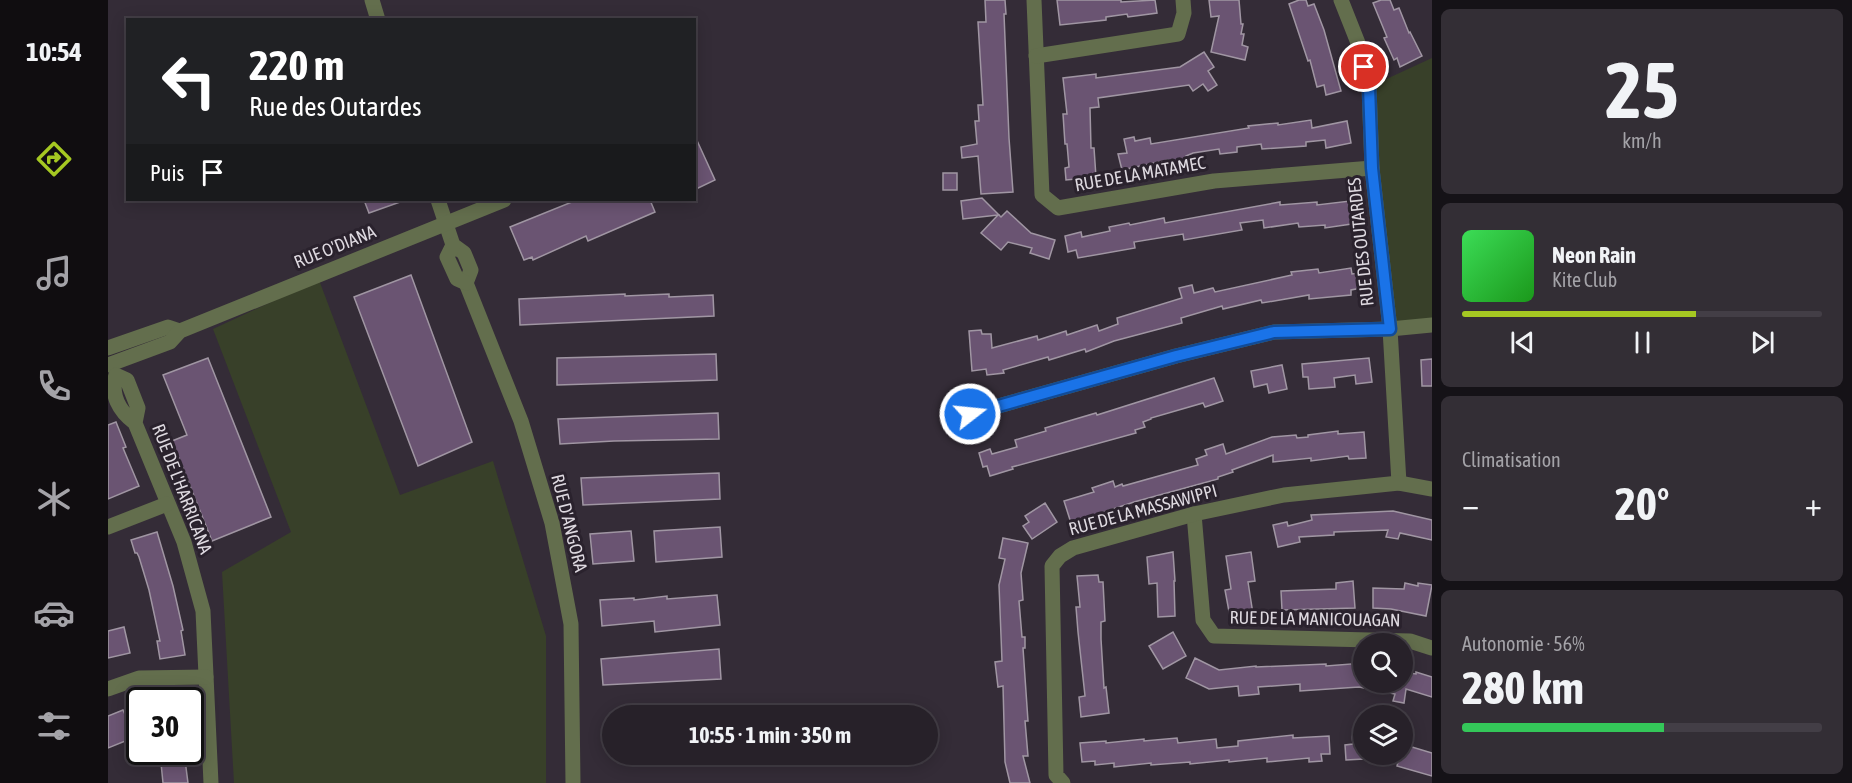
<!DOCTYPE html>
<html lang="fr">
<head>
<meta charset="utf-8">
<style>
	body { margin:0; font-family:"Asap Condensed",sans-serif; background:#332e35; color:#f1f3f6; height:100vh; display:flex; flex-direction:column; font-size:22px; white-space:nowrap }
	* { box-sizing:border-box; margin:0 }
	p { font-size:20px; color:#a4a3a8 }
	.icon { flex:none; width:33px; height:33px; fill:none; stroke:currentColor; stroke-width:2; stroke-linecap:round; stroke-linejoin:round }
	.map { position:relative; flex:1; overflow:hidden }
	.drawer { display:flex; flex-direction:column; gap:9px; padding:9px; background:#151217; width:420px }
	.drawer>* { flex:none }
	.hud { position:absolute; left:18px; top:18px; width:570px; height:183px; border-radius:0px; box-shadow:0 3px 15px #0003,0 0 0 2px #433e46; background:#202124; color:#fff; overflow:hidden }
	.buttons { position:absolute; left:1245px; top:633px; display:grid; gap:12px }
	.buttons a { display:grid; place-items:center; width:60px; height:60px; border-radius:50%; background:#272129; box-shadow:0 3px 15px #0003,0 0 0 2px #433e46; font-size:30px }
	.speed { position:absolute; left:18px; top:687px; display:flex; gap:12px; font-size:30px; font-weight:700; text-align:center }
	.speed>* { display:grid; place-content:center; width:78px; height:78px; border-radius:50%; background:#272129; box-shadow:0 3px 15px #0003,0 0 0 2px #433e46; line-height:1 }
	.speed .limit { border:3px solid #111; border-radius:9px; background:#fff; color:#111 }
	.pin { position:absolute; display:grid; place-items:center; width:51px; height:51px; color:#fff; margin:-26px; border:3px solid #fff; border-radius:50%; box-shadow:0 2px 6px #0007 }
	.me { position:absolute; width:66px; margin:-33px; rotate:74deg; stroke-linejoin:round; filter:drop-shadow(0 0 4px #0008) }
	.turn { display:flex; align-items:center; gap:21px; height:126px; padding:0 24px; font-size:27px }
	.turn .icon { width:78px; height:78px; stroke-width:2.5 }
	.turn b { display:block; font-size:42px; line-height:51px }
	.then { display:flex; align-items:center; height:57px; padding:0 24px; background:#0003; gap:12px; font-size:22px }
	.big { font-size:45px; font-weight:700; line-height:1.1 }
	.drawer .widget { flex:1; display:flex; flex-direction:column; justify-content:center; gap:9px; min-width:0; padding:0 21px; border-radius:9px; background:#332e35 }
	.drawer .dial { align-items:center; gap:0 }
	.dial b { font-size:78px; line-height:1 }
	.song { display:flex; align-items:center; gap:18px }
	.cover { width:72px; height:72px; border-radius:9px; background:linear-gradient(135deg,hsl(130 70% 55%),hsl(120 70% 35%)) }
	.played { height:6px; border-radius:3px; background:linear-gradient(90deg,#a5c822 65%,#433e46 65%) }
	.keys { display:flex; justify-content:space-around; direction:ltr }
	.heat { display:flex; justify-content:space-between; align-items:center; font-size:33px; direction:ltr }
	.charge { height:9px; border-radius:4px; background:linear-gradient(90deg,#34c759 56%,#433e46 0) }
	.trip { position:absolute; left:494px; top:705px; width:336px; height:60px; border-radius:30px; background:#272129; box-shadow:0 3px 15px #0003,0 0 0 2px #433e46; font-weight:700; line-height:60px; text-align:center }
	main { display:flex; flex:1; min-height:0 }
	.tab-bar { display:flex; flex-direction:column; width:108px; justify-content:space-around; align-items:center; background:#100d10; color:#a4a3a8 }
	.tab-bar .icon { width:42px; height:42px }
	.tab-bar .selected { color:#a5c822 }
	.tab-bar b { font-size:27px; color:#f1f3f6 }
	.map>svg:first-child { display:block }
	.green { fill:#384029 }
	.building { fill:#6a5472; stroke:#a096a3; stroke-width:1.5 }
	.lines { fill:none; stroke-linecap:round; stroke-linejoin:round }
	.minor { stroke:#636e4d; stroke-width:15 }
	.route-casing { stroke:#114b97; stroke-width:15 }
	.route { stroke:#1a73e8; stroke-width:10 }
	.labels { text-anchor:middle; stroke-width:6; stroke-linejoin:round; paint-order:stroke }
	.street-label { font-size:18px; fill:#ded9e0; stroke:#2a222d }
</style>
</head>
<body>
<main>
<nav class="tab-bar">
<b>10:54</b>
<svg class="icon selected" aria-label="directions" viewBox="0 0 24 24"><path d="M12 3l9 9-9 9-9-9zM9 14v-3h6M13 9l2 2-2 2"/></svg>
<svg class="icon" aria-label="music" viewBox="0 0 24 24"><path d="M9 18V5l10-2v13"/><circle cx="6" cy="18" r="3"/><circle cx="16" cy="16" r="3"/></svg>
<svg class="icon" aria-label="phone" viewBox="0 0 24 24"><path d="M5 4h4l2 5-3 2q2 4 5 5l2-3 5 2v4C11 20 4 13 5 4z"/></svg>
<svg class="icon" aria-label="climate" viewBox="0 0 24 24"><path d="M12 3v18M4 7l16 10M4 17L20 7"/></svg>
<svg class="icon" aria-label="car" viewBox="0 0 24 24"><path d="M5 17H2v-5l4-1 3-4h7l3 4 3 1v5h-3M9 17h6M6 11h13"/><circle cx="7" cy="17" r="2"/><circle cx="17" cy="17" r="2"/></svg>
<svg class="icon" aria-label="filters" viewBox="0 0 24 24"><path d="M4 7h16M4 17h16"/><circle cx="9" cy="7" r="2"/><circle cx="15" cy="17" r="2"/></svg>
</nav>
<div class="map">
<svg width="1324" height="783" viewBox="0 0 1324 783">
	<rect width="100%" height="100%" fill="#342c37"/>
	<g class="green">
		<path d="M1324,58V325L1282,329L1261,87Z"/>
		<path d="M211,280L292,495L385,461L438,636V783H126L114,572L183,532L105,329Z"/>
	</g>
	<g class="building">
		<path d="M877,0H897L898,14H896L901,138L905,192L873,194L870,156L854,158L853,147L869,144L867,121H871L870,105H875L870,22H878Z"/>
		<path d="M949,0H1013V2L1047,0L1049,13L1020,17L1019,14L998,17V20L952,25Z"/>
		<path d="M1101,0H1131L1133,24H1135L1133,34H1136L1134,45L1140,47L1137,60L1103,52L1111,16L1103,17Z"/>
		<path d="M1191,0H1198L1200,6L1206,4L1216,30L1233,91L1218,95L1216,85L1209,87L1202,60L1200,61L1181,4Z"/>
		<path d="M1273,0H1282L1286,10L1291,8L1301,33L1302,32L1314,56L1292,67L1289,58L1286,60L1276,38L1279,37L1265,3Z"/>
		<path d="M1096,52L1106,67L1100,71L1109,85L1100,91L1095,84L1085,91L1081,85L990,98L991,107L982,108L983,148H986L988,177L958,180L957,168L961,167L959,144H957L955,114H959L955,78L988,74V78L1072,67Z"/>
		<path d="M1203,120L1204,128L1239,121L1243,143L1218,148L1217,140L1198,142V146L1154,149L1153,144L1129,147V152L1112,154L1111,149L1085,153L1078,156L1079,160L1060,164V160L1014,170L1010,154L1019,153L1016,139L1026,137L1027,141L1042,138L1043,144L1141,128L1140,126L1170,123V125Z"/>
		<path d="M586,134L607,180L586,190Z"/>
		<rect x="835" y="173" width="14" height="17"/>
		<path d="M874,198L893,217L899,211L923,233L947,240L941,259L922,253L924,248L900,242L893,250L873,233L890,215L855,219L853,201Z"/>
		<path d="M256,200H295V201L261,213Z"/>
		<path d="M462,200H542L547,212L480,241L478,236L425,260L424,257L416,260L402,227L464,202Z"/>
		<path d="M1242,201V206H1248L1250,223L1217,228V225L1191,227L1190,223L1156,228L1155,220L1132,223L1134,230L1076,240L1075,234L1026,242L1027,248L970,258L968,250L960,252L957,236L973,232L974,237L1002,231L1001,227L1021,223L1022,225L1056,218L1057,223L1172,202V205L1209,202V205Z"/>
		<path d="M1243,268L1244,274L1252,273L1254,288L1243,290V295L1201,299V295L1154,303L1153,300L1115,309L1114,306L1073,318L1074,323L1006,341L978,352L977,349L941,360L940,357L895,370L896,373L879,375L878,369L864,371L861,331L873,330L874,334H883L884,348L929,336L930,340L958,331L959,335L989,325L991,331L1010,324L1009,318L1074,298L1071,288L1084,285L1086,293L1105,288L1107,292L1184,275L1183,272L1210,269L1211,273Z"/>
		<path d="M303,275L364,442L310,466L246,297Z"/>
		<path d="M517,294V296L561,294V297L605,295L606,316L412,325L411,299Z"/>
		<path d="M608,354L609,380L449,385V358Z"/>
		<path d="M100,358L163,517L104,541L64,441L79,435L55,375Z"/>
		<path d="M1261,358L1264,382L1248,384L1247,375L1226,378L1227,387L1201,389L1200,377H1195L1194,364Z"/>
		<path d="M1324,359V386H1314L1313,360Z"/>
		<path d="M1174,365L1179,389L1161,393L1159,384L1146,387L1143,371Z"/>
		<path d="M1106,378L1115,401L1097,407L1095,403L1043,418V419L1035,422L1037,427L1027,430L1028,433L904,467L905,469L882,476L879,466L875,467L871,453L882,449L884,454L909,447L907,440L938,431L937,428L988,413L989,415Z"/>
		<path d="M610,413L611,439L506,441L452,444L450,419Z"/>
		<path d="M8,422L18,447L15,448L31,486L0,499V425Z"/>
		<path d="M1230,431V434L1256,432L1258,458L1241,459L1240,456L1203,461V458L1165,462V455L1124,470L1125,472L1110,477V479L1026,502L963,523L956,501L986,492L984,488L1005,481L1007,487L1014,484L1015,486L1090,465L1088,459L1099,455L1097,450L1115,444L1118,454L1164,437L1188,435L1189,438L1200,437V435Z"/>
		<path d="M611,473L612,499L475,505L473,478Z"/>
		<path d="M937,503L949,522L924,539L915,526L921,522L917,516Z"/>
		<path d="M1285,511L1324,520V540L1292,533L1290,539L1278,537L1280,530L1226,532V535L1191,537L1192,542L1170,547L1165,525L1179,522L1180,526L1204,520L1203,515Z"/>
		<path d="M612,527L614,557L548,562L546,531Z"/>
		<path d="M523,531L526,561L485,564L482,534Z"/>
		<path d="M49,532L65,586L75,630L73,631L77,655L52,659L49,641H52L41,590L31,557L29,553H27L23,540Z"/>
		<path d="M895,538L920,543L913,573L915,600L911,601L914,637H917V648H915L920,721H917L920,756H915L922,783H902L897,762L895,686L890,687L887,662L894,661L891,585L897,559L891,558Z"/>
		<path d="M1065,552L1067,581H1066L1067,616L1050,617L1049,583L1041,584L1039,557Z"/>
		<path d="M1143,552L1147,581L1140,582L1145,614L1122,617L1117,590L1123,589L1118,556Z"/>
		<path d="M990,575L991,582H995L997,621L993,622V639L996,688L998,687L1001,713L973,717L971,697L977,696L970,632L968,607H972L969,576Z"/>
		<path d="M1245,581L1247,608L1174,610L1173,591L1228,589V583Z"/>
		<path d="M1297,583L1310,586V583L1324,585L1318,616L1283,609L1265,608V588L1296,589Z"/>
		<path d="M609,595L612,625L547,632L546,621L494,626L492,600L526,598V600L559,596V599Z"/>
		<path d="M16,627L22,653L0,658V631Z"/>
		<path d="M1065,632L1078,656L1055,669L1041,646Z"/>
		<path d="M611,649L613,679L495,685L493,659Z"/>
		<path d="M1087,658L1111,670L1148,666V667L1218,664V666L1256,663V682H1294V672L1308,674V672L1324,677V697L1298,689L1296,703L1285,701L1287,694L1251,687L1192,691V684L1150,687L1151,694L1131,696L1130,686L1101,689L1078,678Z"/>
		<path d="M15,710L27,737L0,748V716Z"/>
		<path d="M1185,735V738L1221,736L1222,754H1213L1214,761L1201,762V758L1159,762V758L1121,762V760L1082,764V762L1043,765V763L1006,767V763L987,765V761L974,762L972,743L998,741V743L1036,739V741L1069,738L1070,743L1108,739L1109,748L1130,746V741Z"/>
		<path d="M1256,735V759L1238,760L1237,745L1245,744L1244,736Z"/>
		<path d="M1294,744L1324,753V776L1289,766L1292,754H1294Z"/>
		<path d="M55,752H76L80,783H55L53,763L55,762Z"/>
	</g>
	<g class="lines">
		<g class="minor">
			<path d="M264,0L270,20"/>
			<path d="M926,0L934,195L950,208L1106,181L1264,168"/>
			<path d="M1233,0L1252,48L1261,87L1264,168L1282,329L1291,483"/>
			<path d="M928,56L1070,34L1076,13L1075,0"/>
			<path d="M330,200L345,245L356,253L363,270L358,283L413,421L444,523L463,624L465,783"/>
			<path d="M345,245L339,257L349,279L358,283"/>
			<path d="M0,348L60,327L72,331"/>
			<path d="M0,365L62,342L72,331L396,200"/>
			<path d="M862,414L1068,356L1166,332L1282,329L1324,325"/>
			<path d="M27,423C11,411 2,395 8,375L19,380L30,408L27,423L76,542L95,611L103,783"/>
			<path d="M1086,514L1095,620L1106,636L1302,641L1324,648"/>
			<path d="M0,527L59,504"/>
			<path d="M0,689L31,678L98,677"/>
			<path d="M955,783L948,775L944,566L952,556L965,548L1086,514L1176,495L1291,483L1324,489"/>
		</g>
	</g>
	<g class="lines">
		<g class="route-casing">
			<path id="route" d="M862,414L1068,356L1166,332L1282,329L1264,168L1261,87L1256,67"/>
		</g>
		<use href="#route" class="route"/>
	</g>
	<g class="labels">
		<g class="street-label">
			<text transform="translate(1032 174) rotate(-10)" y="6">RUE DE LA MATAMEC</text>
			<text transform="translate(1253 242) rotate(-96)" y="6">RUE DES OUTARDES</text>
			<text transform="translate(227 247) rotate(-22)" y="6">RUE O'DIANA</text>
			<text transform="translate(74 489) rotate(69)" y="6">RUE DE L'HARRICANA</text>
			<text transform="translate(1035 510) rotate(-15)" y="6">RUE DE LA MASSAWIPPI</text>
			<text transform="translate(461 523) rotate(76)" y="6">RUE D'ANGORA</text>
			<text transform="translate(1207 619) rotate(1)" y="6">RUE DE LA MANICOUAGAN</text>
		</g>
	</g>
</svg>
<div class="buttons">
<a><svg class="icon" aria-label="search" viewBox="0 0 24 24"><circle cx="10" cy="10" r="6"/><path d="M15 15l6 6"/></svg></a>
<a><svg class="icon" aria-label="layers" viewBox="0 0 24 24"><path d="M12 4l9 5-9 5-9-5zM3 14l9 5 9-5"/></svg></a>
</div>
<div class="speed"><div class="limit">30</div></div>
<div class="pin" style="left:1256px;top:67px;background:#d93025"><svg class="icon" aria-label="arrive" viewBox="0 0 24 24"><path d="M6 21V4h12l-3 4 3 4H6"/></svg></div>
<svg class="me" style="left:862px;top:414px" viewBox="-20 -20 40 40"><circle r="17" fill="#1a73e8" stroke="#fff" stroke-width="3"/><path d="M0-11L8 9 0 5-8 9z" fill="#fff"/></svg>
<div class="trip">10:55 · 1 min · 350 m</div>
<div class="hud">
<div class="turn"><svg class="icon" aria-label="left" viewBox="0 0 24 24"><path d="M17 20v-9H6M10 6l-5 5 5 5"/></svg><div><b>220 m</b>Rue des Outardes</div></div>
<div class="then">Puis<svg class="icon" aria-label="arrive" viewBox="0 0 24 24"><path d="M6 21V4h12l-3 4 3 4H6"/></svg></div>
</div>
</div>
<section class="drawer">
<div class="widget dial"><b>25</b><p>km/h</p></div>
<div class="widget">
<div class="song"><i class="cover"></i><div><b>Neon Rain</b><p>Kite Club</p></div></div>
<div class="played"></div>
<div class="keys"><svg class="icon" aria-label="previous" viewBox="0 0 24 24"><path d="M18 5L8 12l10 7zM5 5v14"/></svg><svg class="icon" aria-label="pause" viewBox="0 0 24 24"><path d="M8 5v14M16 5v14"/></svg><svg class="icon" aria-label="next" viewBox="0 0 24 24"><path d="M6 5l10 7-10 7zM19 5v14"/></svg></div>
</div>
<div class="widget"><p>Climatisation</p>
<div class="heat"><a>−</a><b class="big">20°</b><a>+</a></div>
</div>
<div class="widget"><p>Autonomie · 56%</p><b class="big">280 km</b><div class="charge"></div></div>
</section>
</main>
</body>
</html>
